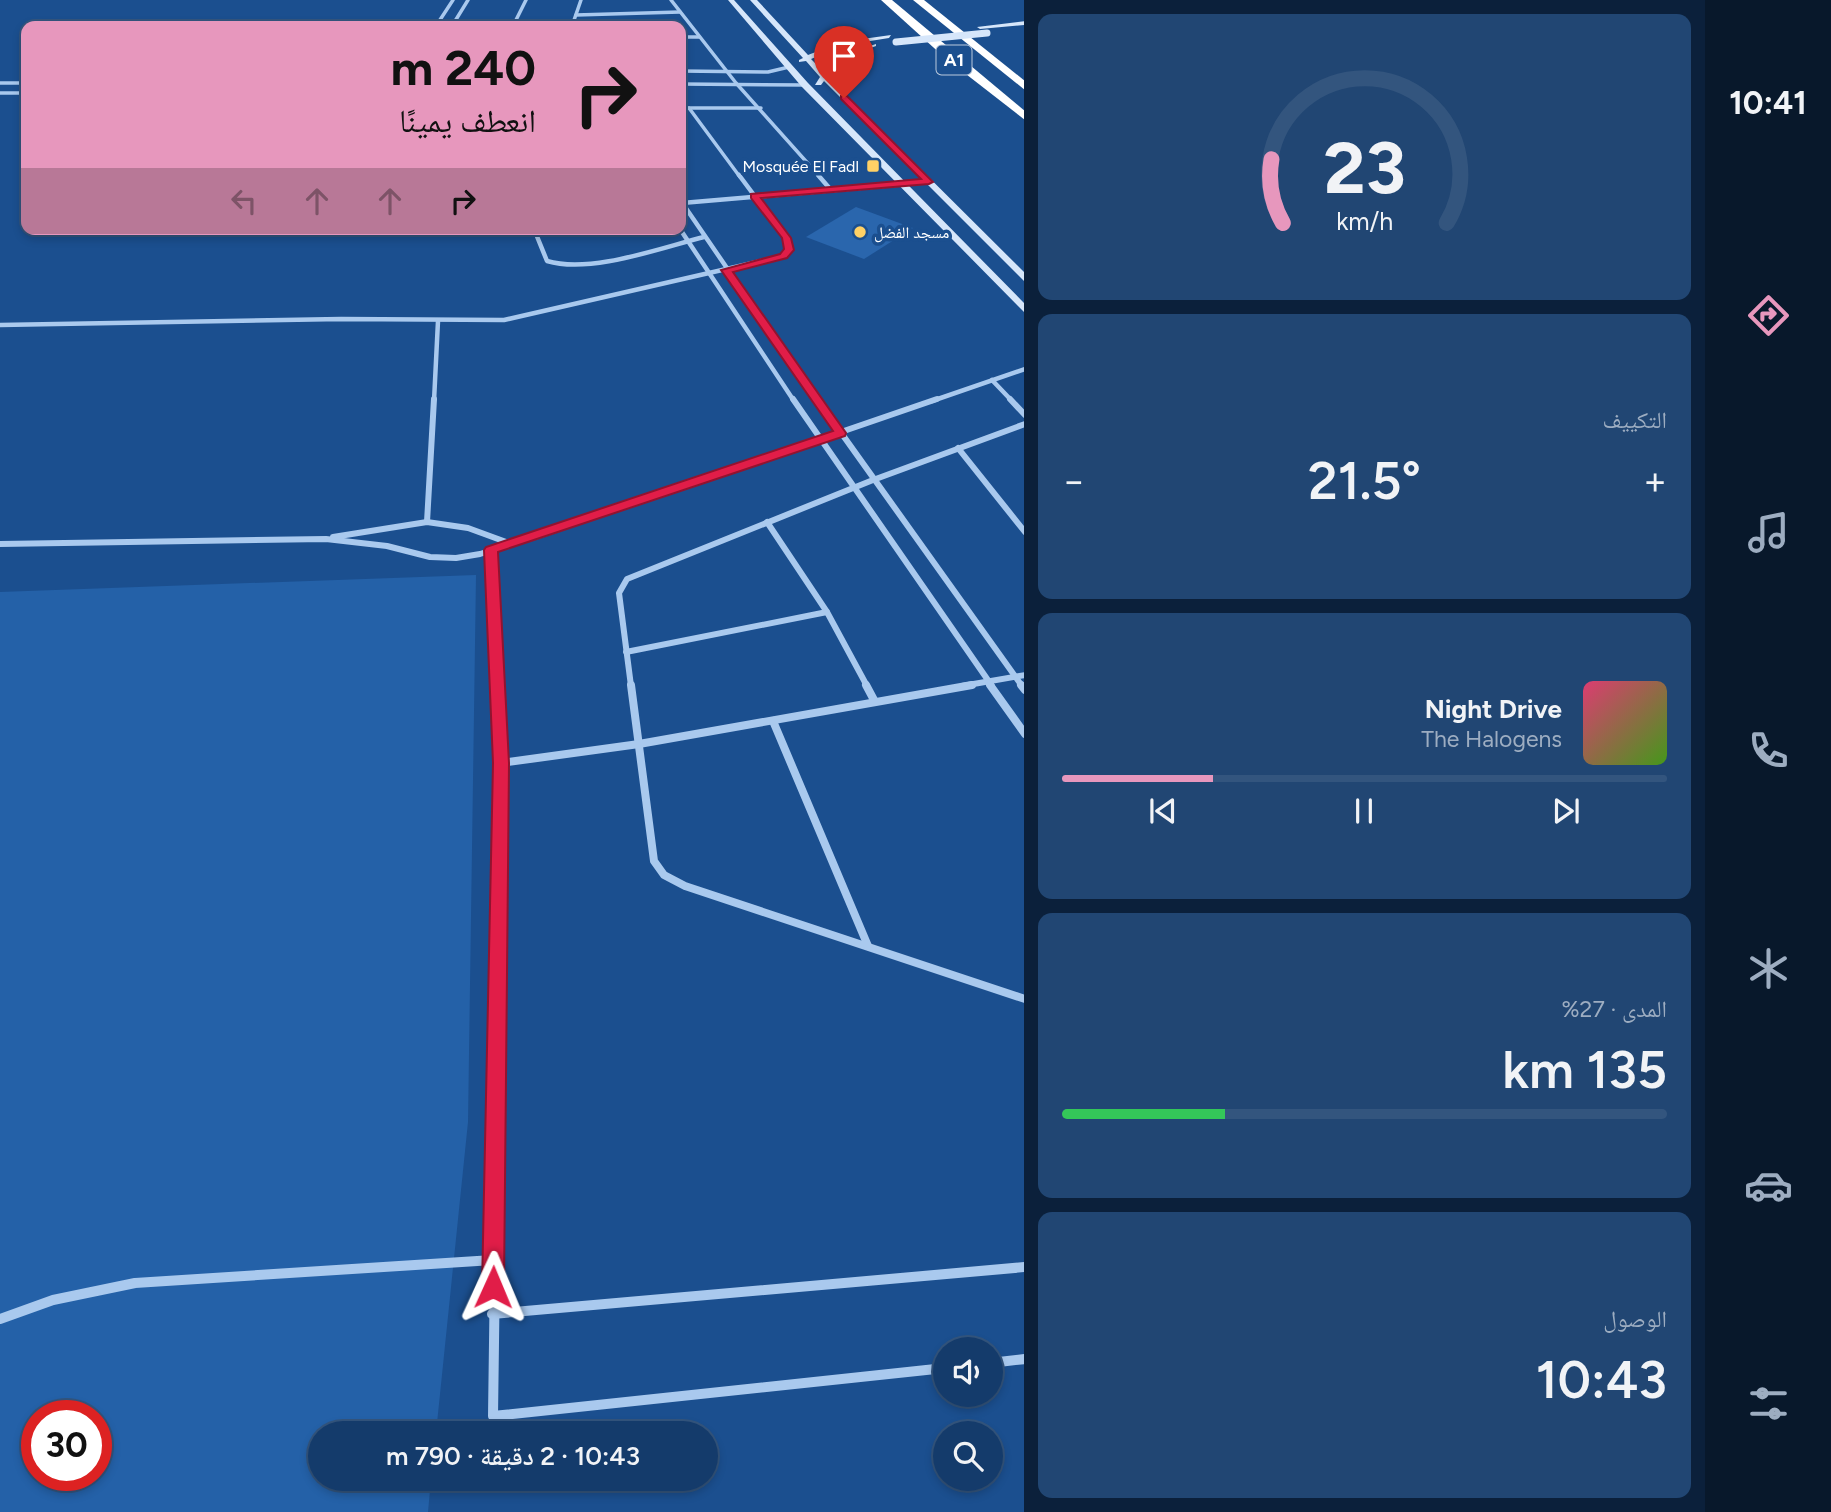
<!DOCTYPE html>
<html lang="ar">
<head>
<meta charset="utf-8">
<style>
	body { margin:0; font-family:Figtree,"Noto Naskh Arabic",sans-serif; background:#214673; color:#f1f3f6; direction:rtl; height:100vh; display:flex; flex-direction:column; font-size:26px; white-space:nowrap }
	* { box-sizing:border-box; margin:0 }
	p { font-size:23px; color:#9dadc1 }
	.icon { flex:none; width:38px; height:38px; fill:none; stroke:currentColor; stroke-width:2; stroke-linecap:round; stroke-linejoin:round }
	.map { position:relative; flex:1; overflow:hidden; direction:ltr }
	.sheet { display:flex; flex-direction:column; gap:14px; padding:14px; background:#0b203b; width:681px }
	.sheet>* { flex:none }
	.top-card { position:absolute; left:21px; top:21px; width:665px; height:214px; border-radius:14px; box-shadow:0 4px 10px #0003,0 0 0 2px #33557e; direction:rtl; background:#e797bd; color:#111; overflow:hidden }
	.controls { position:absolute; left:933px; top:1337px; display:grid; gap:14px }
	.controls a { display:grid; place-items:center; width:70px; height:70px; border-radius:50%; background:#143b6b; box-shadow:0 4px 10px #0003,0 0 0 2px #33557e; font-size:35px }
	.speed { position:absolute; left:21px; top:1400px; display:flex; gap:14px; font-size:35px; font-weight:700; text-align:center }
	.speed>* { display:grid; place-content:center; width:91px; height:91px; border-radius:50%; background:#143b6b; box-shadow:0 4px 10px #0003,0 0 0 2px #33557e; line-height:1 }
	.speed .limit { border:10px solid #d22; background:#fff; color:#111 }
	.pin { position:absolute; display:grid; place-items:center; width:60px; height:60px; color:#fff; margin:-72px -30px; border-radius:50% 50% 50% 0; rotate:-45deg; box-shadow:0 0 7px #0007 }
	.pin .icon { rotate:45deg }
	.me { position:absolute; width:77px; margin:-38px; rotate:1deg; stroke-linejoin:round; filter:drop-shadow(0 0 5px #0008) }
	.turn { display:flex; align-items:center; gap:24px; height:147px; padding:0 35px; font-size:32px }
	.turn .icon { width:91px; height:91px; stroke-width:2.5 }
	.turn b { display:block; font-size:49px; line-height:60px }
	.lanes { display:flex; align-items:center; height:66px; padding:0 35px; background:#0003; justify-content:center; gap:35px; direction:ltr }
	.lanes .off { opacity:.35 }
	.big { font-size:52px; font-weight:600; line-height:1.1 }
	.sheet .card { flex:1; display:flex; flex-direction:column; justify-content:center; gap:10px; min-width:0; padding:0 24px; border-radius:14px; background:#214673 }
	.sheet .dial { align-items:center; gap:0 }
	.dial svg { height:182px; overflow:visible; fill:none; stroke:#33557e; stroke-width:7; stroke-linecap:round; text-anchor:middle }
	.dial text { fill:#f1f3f6; stroke:none }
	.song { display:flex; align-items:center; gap:21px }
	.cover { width:84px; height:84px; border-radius:10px; background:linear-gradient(135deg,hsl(340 70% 55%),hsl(100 70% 35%)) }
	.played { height:7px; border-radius:4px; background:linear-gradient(90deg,#e797bd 25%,#33557e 25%) }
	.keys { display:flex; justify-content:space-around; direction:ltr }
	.heat { display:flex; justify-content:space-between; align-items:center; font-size:38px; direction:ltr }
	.charge { height:10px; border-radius:5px; background:linear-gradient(90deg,#34c759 27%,#33557e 0) }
	.trip { position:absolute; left:308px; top:1421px; width:410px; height:70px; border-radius:35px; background:#143b6b; box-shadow:0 4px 10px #0003,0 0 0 2px #33557e; font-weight:600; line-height:70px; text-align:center; direction:rtl }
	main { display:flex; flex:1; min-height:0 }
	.dock { display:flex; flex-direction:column; width:126px; justify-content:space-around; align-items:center; background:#08182b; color:#9dadc1 }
	.dock .icon { width:49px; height:49px }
	.dock .active { color:#e797bd }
	.dock b { font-size:32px; color:#f1f3f6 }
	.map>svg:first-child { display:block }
	.green { fill:#2461a8; fill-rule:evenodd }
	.building { fill:#2a66ad }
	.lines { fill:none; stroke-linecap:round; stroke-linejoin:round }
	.street-far4 { stroke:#a9c9ee; stroke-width:3.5 }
	.street-far3 { stroke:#a9c9ee; stroke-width:4.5 }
	.street-far2 { stroke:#a9c9ee; stroke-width:6 }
	.street-far1 { stroke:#a9c9ee; stroke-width:8 }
	.street { stroke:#a9c9ee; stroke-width:10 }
	.secondary { fill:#d6e6fa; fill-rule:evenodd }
	.highway { fill:#fff; fill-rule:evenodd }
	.secondary-bridge { stroke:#d6e6fa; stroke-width:7 }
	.route { fill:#e11d48; stroke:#92132f; stroke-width:2 }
	.poi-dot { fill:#ffd166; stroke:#1b4f8f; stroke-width:2.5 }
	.labels { text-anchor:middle; stroke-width:7; stroke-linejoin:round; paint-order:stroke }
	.far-poi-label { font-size:16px; fill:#fff; stroke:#1b4f8f; text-anchor:end }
	.shield { fill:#1b4f8f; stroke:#bbcadd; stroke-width:2 }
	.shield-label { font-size:18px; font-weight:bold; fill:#fff }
</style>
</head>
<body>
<main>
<nav class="dock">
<b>10:41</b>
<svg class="icon active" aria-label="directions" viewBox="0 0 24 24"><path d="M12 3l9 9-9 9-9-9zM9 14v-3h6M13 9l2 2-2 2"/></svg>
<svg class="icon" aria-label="music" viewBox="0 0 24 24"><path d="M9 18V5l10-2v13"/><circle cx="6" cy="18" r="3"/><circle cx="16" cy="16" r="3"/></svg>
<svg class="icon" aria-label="phone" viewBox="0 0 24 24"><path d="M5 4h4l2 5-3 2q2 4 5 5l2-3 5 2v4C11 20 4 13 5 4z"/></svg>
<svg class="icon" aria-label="climate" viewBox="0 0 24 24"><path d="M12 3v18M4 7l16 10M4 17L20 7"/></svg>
<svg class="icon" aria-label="car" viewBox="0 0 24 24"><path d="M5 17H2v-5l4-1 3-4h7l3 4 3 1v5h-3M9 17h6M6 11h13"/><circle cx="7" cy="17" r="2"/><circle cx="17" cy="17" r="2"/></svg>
<svg class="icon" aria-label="filters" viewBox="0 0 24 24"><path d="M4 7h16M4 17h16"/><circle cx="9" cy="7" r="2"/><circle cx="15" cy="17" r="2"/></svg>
</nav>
<section class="sheet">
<div class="card dial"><svg viewBox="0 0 100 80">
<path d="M14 69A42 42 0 1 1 86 69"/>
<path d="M14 69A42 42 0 0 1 9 41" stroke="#e797bd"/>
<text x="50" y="56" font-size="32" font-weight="700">23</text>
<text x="50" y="72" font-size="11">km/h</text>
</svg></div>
<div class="card"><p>التكييف</p>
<div class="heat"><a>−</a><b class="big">21.5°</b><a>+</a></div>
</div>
<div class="card">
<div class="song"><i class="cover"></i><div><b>Night Drive</b><p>The Halogens</p></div></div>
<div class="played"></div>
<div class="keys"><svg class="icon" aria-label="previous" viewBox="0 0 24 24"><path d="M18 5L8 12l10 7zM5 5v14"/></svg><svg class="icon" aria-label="pause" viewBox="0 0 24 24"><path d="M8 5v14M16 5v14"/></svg><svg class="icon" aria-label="next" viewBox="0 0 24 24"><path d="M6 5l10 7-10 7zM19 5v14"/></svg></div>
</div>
<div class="card"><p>المدى · 27%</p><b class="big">135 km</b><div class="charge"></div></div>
<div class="card"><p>الوصول</p><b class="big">10:43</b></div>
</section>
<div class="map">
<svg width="1025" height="1512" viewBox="0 0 1025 1512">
	<rect width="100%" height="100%" fill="#1b4f8f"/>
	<path class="green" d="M476,575L468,1122L436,1433H320V1479H431L428,1512H0V592ZM37,1416H96V1475H37Z"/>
	<path class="building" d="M856,207L913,228L864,259L806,237Z"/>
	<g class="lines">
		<g class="street-far4">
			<path d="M671,0L736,83L820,177"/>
			<path d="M576,15L680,12"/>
			<path d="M436,26L453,0"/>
			<path d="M452,26L468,0"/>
			<path d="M513,26L526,0"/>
			<path d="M572,26L581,0"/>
			<path d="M681,37H699"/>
			<path d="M681,71L768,72L789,67"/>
			<path d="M0,83H26"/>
			<path d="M681,84L805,85"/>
			<path d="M0,93H26"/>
			<path d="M681,108H761"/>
			<path d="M689,108L740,177"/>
		</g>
		<g class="street-far3">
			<path d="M818,175L831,190"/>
			<path d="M681,201L818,401"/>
			<path d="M682,203L929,182"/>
			<path d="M534,229L547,261C591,274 660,248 704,237"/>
			<path d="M680,229L794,401"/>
			<path d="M0,325L341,319L504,320L783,256L790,246L786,238L739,175"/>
			<path d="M992,380L1012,401"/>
			<path d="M434,401L438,321"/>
			<path d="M932,401L1025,369"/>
		</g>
		<g class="street-far2">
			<path d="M793,399L992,686"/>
			<path d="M817,399L1022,686"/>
			<path d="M1010,399L1025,415"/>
			<path d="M958,448L1025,532"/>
			<path d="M427,522L434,399"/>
			<path d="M767,522L827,612L867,686"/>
			<path d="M333,537L427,522L468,528L509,543"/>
			<path d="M0,544L326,539L387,546L430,557L456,558L480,554L538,536L937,399"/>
			<path d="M491,550L497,686"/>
			<path d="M626,652L827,612"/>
			<path d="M631,686L619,593L627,579L873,480L1025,424"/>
			<path d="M962,686L1025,675"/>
		</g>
		<g class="street-far1">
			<path d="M497,685L501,763L497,1050"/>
			<path d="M631,685L654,861L664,875L685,886L1025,999"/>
			<path d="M866,685L874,700"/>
			<path d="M990,685L1025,734"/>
			<path d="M1021,685L1025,690"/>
			<path d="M773,721L868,946"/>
			<path d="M501,763L639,744L972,685"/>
		</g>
		<g class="street">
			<path d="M498,1048L493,1416L945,1368"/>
			<path d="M492,1314L1025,1267"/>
			<path d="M0,1319L53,1300L135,1283L493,1260"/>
			<path d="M990,1363L1025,1359"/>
		</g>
		<g class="secondary">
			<path d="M728,0H734L808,83L1025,304V313L802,87Z"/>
			<path d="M750,0H757L808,55L841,42L891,35L889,38L845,45L811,59L824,72L839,56L876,44V46L843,58L828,77L1025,273V282L824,81L821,85H815L820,77L806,61L799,62V60L803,58Z"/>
			<path d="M1025,21V25L980,29L977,27Z"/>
		</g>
		<g class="highway">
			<path d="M881,0H892L1025,111V120L944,57Z"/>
			<path d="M913,0H924L1025,81V90Z"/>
		</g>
		<path class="secondary-bridge" d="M896,42L987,33"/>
	</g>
	<path class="route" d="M841,96H847L933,182L929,184L761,198L791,238L794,250L787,258L733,272L846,433L845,436L498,552L509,763L504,1287L501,1295L493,1298L485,1295L482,1287L493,763L484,550L486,547L833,431L721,270L780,254L784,249L782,238L751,198V194L921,179L841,99Z"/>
	<g class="poi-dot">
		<rect x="866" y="159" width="14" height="14" rx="3.5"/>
		<circle cx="860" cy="232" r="7"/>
	</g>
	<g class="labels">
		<g class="far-poi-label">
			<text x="859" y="172">Mosquée El Fadl</text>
			<text x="874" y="238" text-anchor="start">مسجد الفضل</text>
		</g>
		<rect class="shield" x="936.5" y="45.5" width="35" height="29" rx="5"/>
		<g class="shield-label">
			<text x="954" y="66">A1</text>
		</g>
	</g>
</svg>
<div class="controls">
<a><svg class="icon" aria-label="sound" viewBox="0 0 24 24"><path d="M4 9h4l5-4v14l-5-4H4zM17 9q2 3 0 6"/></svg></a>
<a><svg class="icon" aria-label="search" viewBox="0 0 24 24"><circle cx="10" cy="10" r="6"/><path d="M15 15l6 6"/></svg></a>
</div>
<div class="speed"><div class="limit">30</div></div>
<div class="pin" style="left:844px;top:98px;background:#d93025"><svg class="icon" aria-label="arrive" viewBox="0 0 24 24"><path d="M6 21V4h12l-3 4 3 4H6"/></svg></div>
<svg class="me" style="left:493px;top:1287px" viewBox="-20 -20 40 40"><path d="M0-17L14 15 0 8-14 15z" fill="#e11d48" stroke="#fff" stroke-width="4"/></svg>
<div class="trip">10:43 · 2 دقيقة · 790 m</div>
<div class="top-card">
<div class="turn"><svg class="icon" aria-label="right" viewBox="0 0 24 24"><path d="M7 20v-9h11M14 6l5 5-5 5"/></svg><div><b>240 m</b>انعطف يمينًا</div></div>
<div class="lanes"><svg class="icon off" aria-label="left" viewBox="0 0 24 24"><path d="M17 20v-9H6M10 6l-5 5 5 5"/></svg><svg class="icon off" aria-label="ahead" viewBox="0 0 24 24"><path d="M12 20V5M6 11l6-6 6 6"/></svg><svg class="icon off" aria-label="ahead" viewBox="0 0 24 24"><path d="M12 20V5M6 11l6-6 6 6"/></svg><svg class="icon" aria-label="right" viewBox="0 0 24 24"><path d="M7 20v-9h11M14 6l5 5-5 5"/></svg></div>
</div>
</div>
</main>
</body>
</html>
